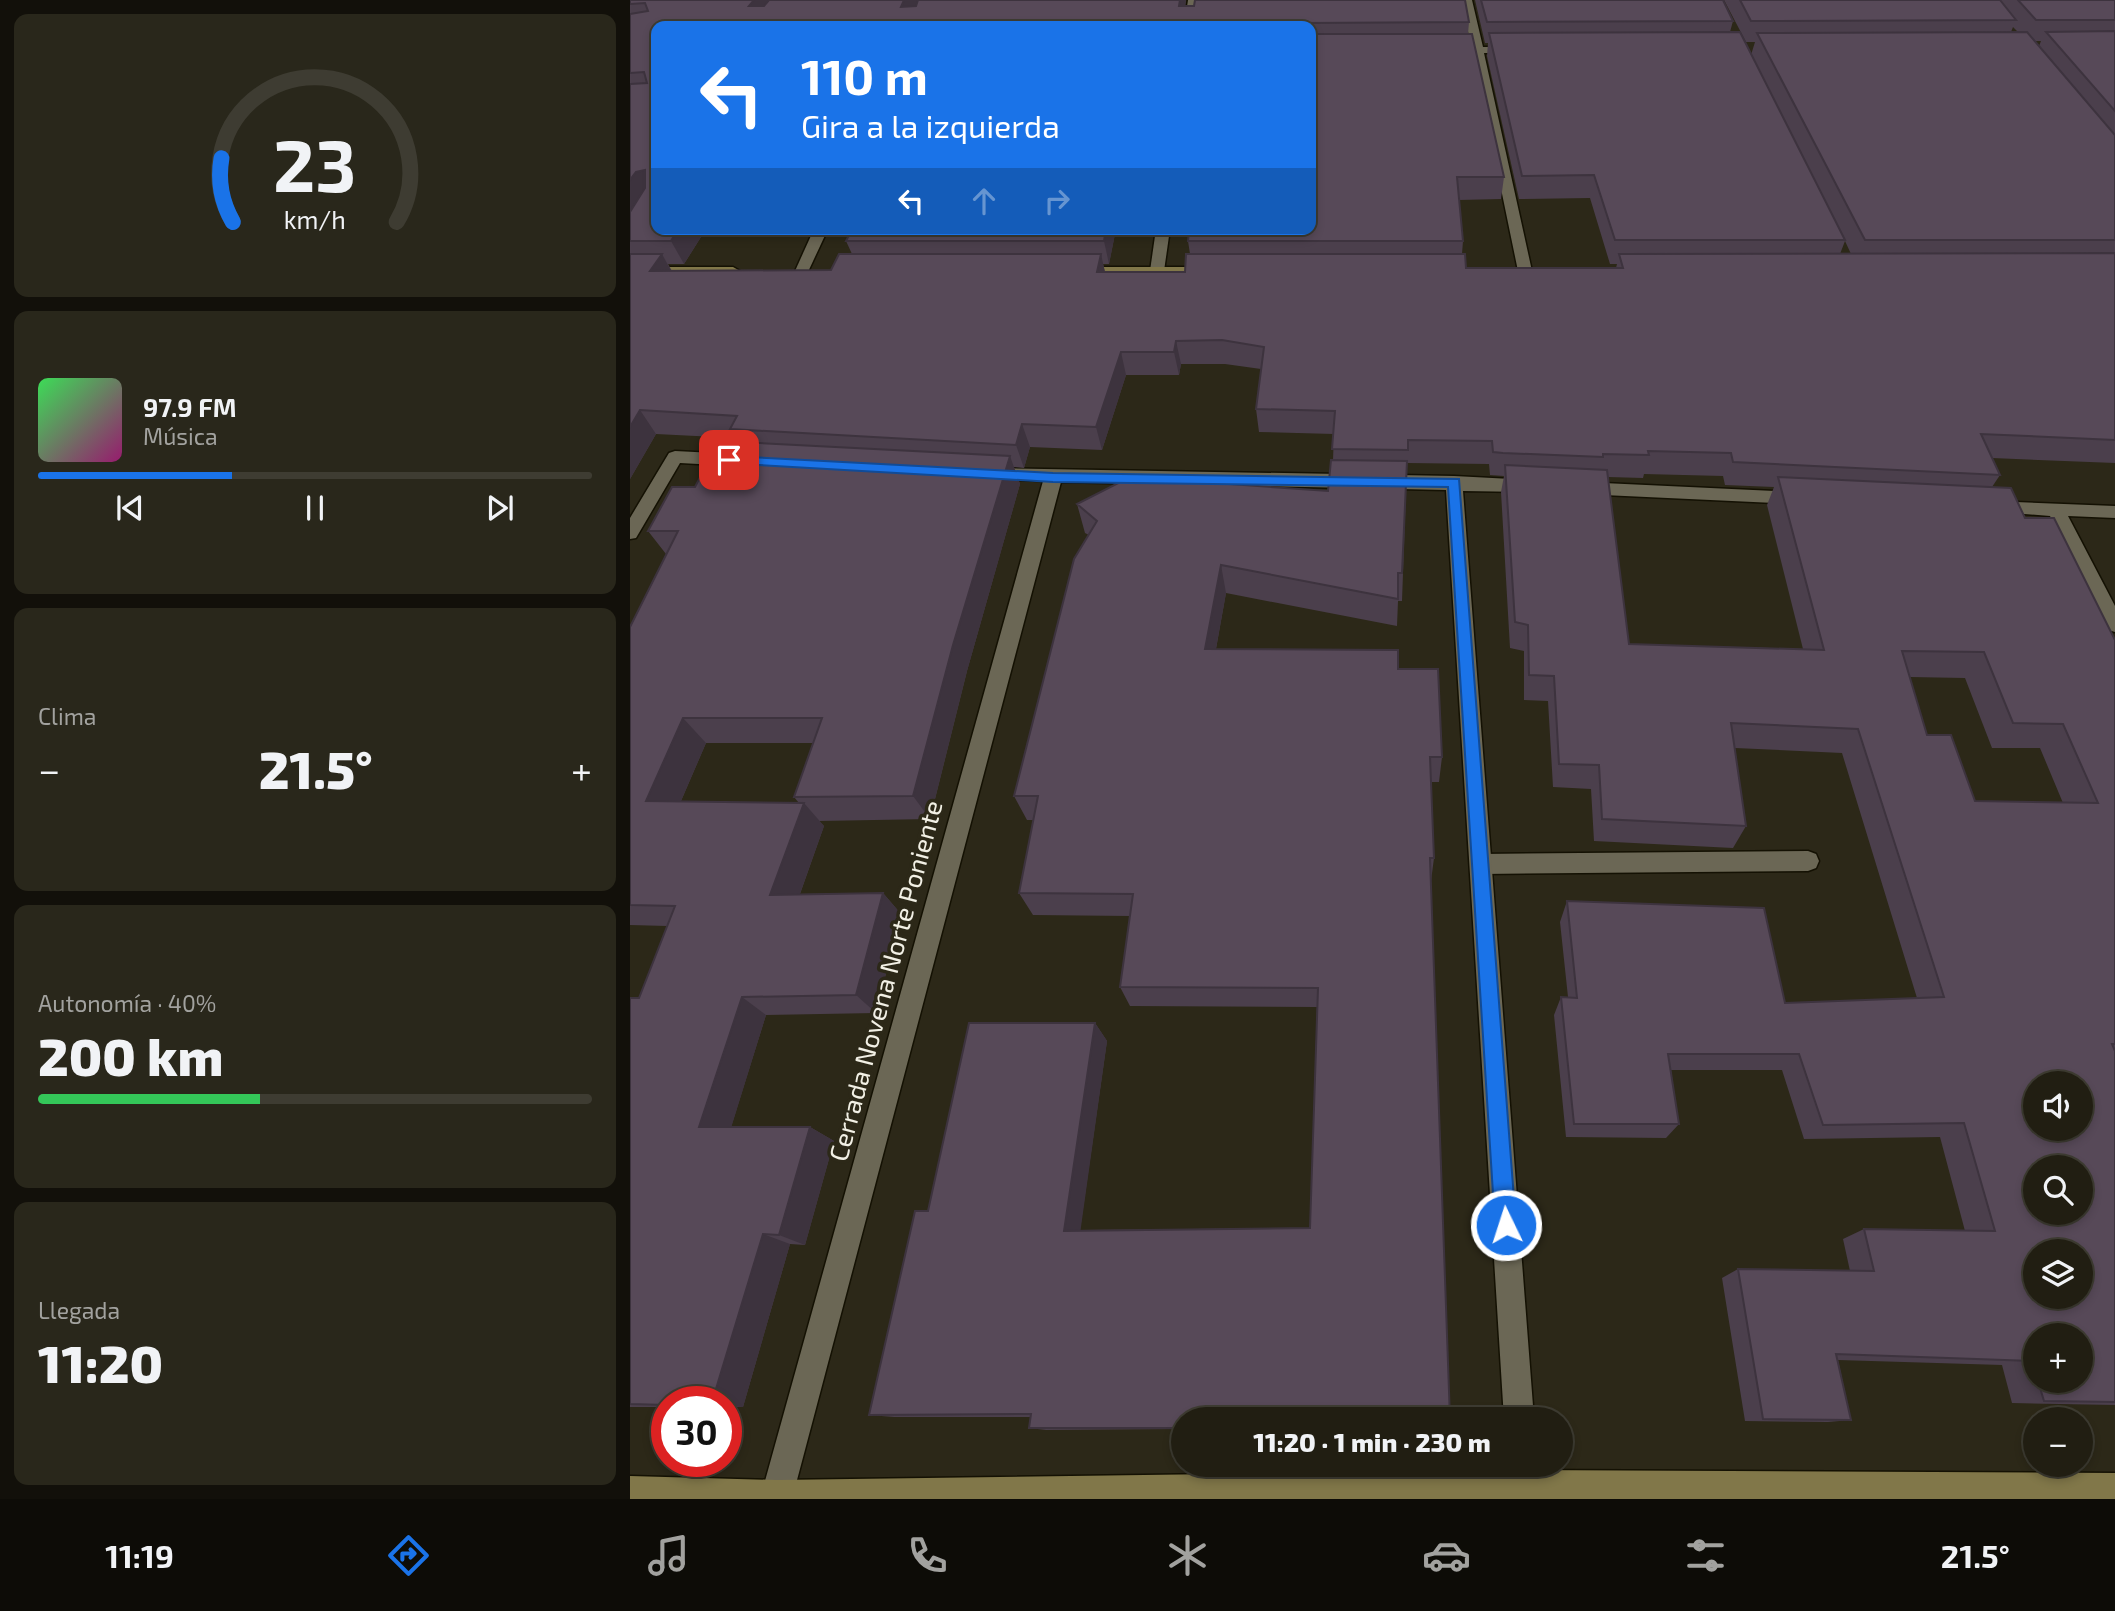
<!DOCTYPE html>
<html lang="es">
<head>
<meta charset="utf-8">
<style>
	body { margin:0; font-family:"Exo 2",sans-serif; background:#29271b; color:#f1f3f6; height:100vh; display:flex; flex-direction:column; font-size:26px; white-space:nowrap }
	* { box-sizing:border-box; margin:0 }
	p { font-size:23px; color:#a2a29f }
	.icon { flex:none; width:38px; height:38px; fill:none; stroke:currentColor; stroke-width:2; stroke-linecap:round; stroke-linejoin:round }
	.map { position:relative; flex:1; overflow:hidden }
	.panel { display:flex; flex-direction:column; gap:14px; padding:14px; background:#12100a; width:630px }
	.panel>* { flex:none }
	.top-card { position:absolute; left:21px; top:21px; width:665px; height:214px; border-radius:14px; box-shadow:0 4px 10px #0003,0 0 0 2px #3e3c32; background:#1a73e8; color:#fff; overflow:hidden }
	.fabs { position:absolute; left:1393px; top:1071px; display:grid; gap:14px }
	.fabs a { display:grid; place-items:center; width:70px; height:70px; border-radius:50%; background:#211e12; box-shadow:0 4px 10px #0003,0 0 0 2px #3e3c32; font-size:35px }
	.speed { position:absolute; left:21px; top:1386px; display:flex; gap:14px; font-size:35px; font-weight:700; text-align:center }
	.speed>* { display:grid; place-content:center; width:91px; height:91px; border-radius:50%; background:#211e12; box-shadow:0 4px 10px #0003,0 0 0 2px #3e3c32; line-height:1 }
	.speed .limit { border:10px solid #d22; background:#fff; color:#111 }
	.pin { position:absolute; display:grid; place-items:center; width:60px; height:60px; color:#fff; margin:-30px; border-radius:14px; box-shadow:0 4px 10px #0006 }
	.me { position:absolute; width:77px; margin:-38px; rotate:356deg; stroke-linejoin:round; filter:drop-shadow(0 0 5px #0008) }
	.turn { display:flex; align-items:center; gap:24px; height:147px; padding:0 35px; font-size:32px }
	.turn .icon { width:91px; height:91px; stroke-width:2.5 }
	.turn b { display:block; font-size:49px; line-height:60px }
	.lanes { display:flex; align-items:center; height:66px; padding:0 35px; background:#0003; justify-content:center; gap:35px; direction:ltr }
	.lanes .off { opacity:.35 }
	.big { font-size:52px; font-weight:800; line-height:1.1 }
	.panel .tile { flex:1; display:flex; flex-direction:column; justify-content:center; gap:10px; min-width:0; padding:0 24px; border-radius:14px; background:#29271b }
	.panel .dial { align-items:center; gap:0 }
	.dial svg { height:182px; overflow:visible; fill:none; stroke:#3e3c32; stroke-width:7; stroke-linecap:round; text-anchor:middle }
	.dial text { fill:#f1f3f6; stroke:none }
	.song { display:flex; align-items:center; gap:21px }
	.cover { width:84px; height:84px; border-radius:10px; background:linear-gradient(135deg,hsl(130 70% 55%),hsl(320 70% 35%)) }
	.played { height:7px; border-radius:4px; background:linear-gradient(90deg,#1a73e8 35%,#3e3c32 35%) }
	.keys { display:flex; justify-content:space-around; direction:ltr }
	.heat { display:flex; justify-content:space-between; align-items:center; font-size:38px; direction:ltr }
	.charge { height:10px; border-radius:5px; background:linear-gradient(90deg,#34c759 40%,#3e3c32 0) }
	.trip { position:absolute; left:541px; top:1407px; width:402px; height:70px; border-radius:35px; background:#211e12; box-shadow:0 4px 10px #0003,0 0 0 2px #3e3c32; font-weight:800; line-height:70px; text-align:center }
	.dock { display:flex; height:112px; justify-content:space-around; align-items:center; background:#0d0c07; color:#a2a29f }
	.dock .icon { width:49px; height:49px }
	.dock .selected { color:#1a73e8 }
	.dock b { font-size:32px; color:#f1f3f6 }
	main { display:flex; flex:1; min-height:0 }
	.map>svg:first-child { display:block }
	.lines { fill:none; stroke-linecap:round; stroke-linejoin:round }
	.lane-casing { stroke:#141103; stroke-width:3 }
	.street-casing { stroke:#141103; stroke-width:3 }
	.secondary-casing { stroke:#141103; stroke-width:3 }
	.lane { fill:#6b6755; fill-rule:evenodd }
	.street { fill:#6b6755; fill-rule:evenodd }
	.secondary { fill:#817749; fill-rule:evenodd }
	.wall { fill:#4b3f4c; fill-rule:evenodd }
	.shaded-wall { fill:#3d333e }
	.building { fill:#574958; stroke:#3d333e; stroke-width:2; fill-rule:evenodd }
	.route { fill:#1a73e8; stroke:#114b97; stroke-width:2 }
	.labels { text-anchor:middle; stroke-width:7; stroke-linejoin:round; paint-order:stroke }
	.street-label { font-size:26px; fill:#f2f0e5; stroke:#2c2818 }
</style>
</head>
<body>
<main>
<section class="panel">
<div class="tile dial"><svg viewBox="0 0 100 80">
<path d="M14 69A42 42 0 1 1 86 69"/>
<path d="M14 69A42 42 0 0 1 9 41" stroke="#1a73e8"/>
<text x="50" y="56" font-size="32" font-weight="700">23</text>
<text x="50" y="72" font-size="11">km/h</text>
</svg></div>
<div class="tile">
<div class="song"><i class="cover"></i><div><b>97.9 FM</b><p>Música</p></div></div>
<div class="played"></div>
<div class="keys"><svg class="icon" aria-label="previous" viewBox="0 0 24 24"><path d="M18 5L8 12l10 7zM5 5v14"/></svg><svg class="icon" aria-label="pause" viewBox="0 0 24 24"><path d="M8 5v14M16 5v14"/></svg><svg class="icon" aria-label="next" viewBox="0 0 24 24"><path d="M6 5l10 7-10 7zM19 5v14"/></svg></div>
</div>
<div class="tile"><p>Clima</p>
<div class="heat"><a>−</a><b class="big">21.5°</b><a>+</a></div>
</div>
<div class="tile"><p>Autonomía · 40%</p><b class="big">200 km</b><div class="charge"></div></div>
<div class="tile"><p>Llegada</p><b class="big">11:20</b></div>
</section>
<div class="map">
<svg width="1485" height="1499" viewBox="0 0 1485 1499">
	<rect width="100%" height="100%" fill="#2c2818"/>
	<g class="lines">
		<g class="lane-casing">
			<path id="lane" d="M1178,851L1186,854L1189,861L1186,868L1178,871L851,874L843,871L840,864L843,857L851,854Z"/>
		</g>
		<g class="street-casing">
			<g id="street">
				<path d="M558,0H568L565,26H554Z"/>
				<path d="M832,0H842L853,47H885L891,50L885,53H854L902,271L895,275L888,271L843,53H819L813,50L819,47H841Z"/>
				<path d="M184,229H198L177,274H167L165,271Z"/>
				<path d="M526,229H540L534,271L527,275L520,271Z"/>
				<path d="M45,451L105,454L114,460L105,466L50,463L6,538L0,539V518L39,453Z"/>
				<path d="M357,468L824,476L899,480L908,486L899,492L833,491L904,1419H874L816,490L431,482L162,1499H130L413,481L351,478L348,474L351,470Z"/>
				<path d="M952,482L1168,492L1177,498L1168,504L952,494L943,488Z"/>
				<path d="M1361,501L1485,506V518L1438,516L1485,606V632L1478,630L1420,516L1355,511L1352,507L1355,503Z"/>
				<path d="M877,1465H907L910,1499H878Z"/>
			</g>
		</g>
		<g class="secondary-casing">
			<g id="secondary">
				<path d="M0,267H103L110,271L103,275H0Z"/>
				<path d="M447,267H582L589,271L582,275L442,274V268Z"/>
				<path d="M894,1470L1485,1473V1499H0V1476L147,1480Z"/>
			</g>
		</g>
		<use href="#lane" class="lane"/>
		<use href="#street" class="street"/>
		<use href="#secondary" class="secondary"/>
	</g>
	<path class="wall" d="M0,0H556L555,6L839,22L838,34L874,177L871,199L829,200L833,241L832,254L836,268H986L987,264H980L960,198L889,199L857,56L858,43H855L845,0H1093L1103,21L1100,32L1121,55L1125,42H1116L1094,0H1485V463L1362,458L1370,475L1362,487L1395,518L1485,640V1405L1382,1403L1372,1365L1208,1360L1221,1420L1198,1422L1115,1421L1092,1278L1108,1269L1220,1271L1213,1239L1234,1229L1335,1231L1310,1137L1174,1139L1152,1070H1041L1049,1124L1036,1138L936,1137L924,1015L931,997H938L930,922L937,901L1155,1003L1287,998L1212,753L1105,748L1116,826L1103,848L964,841L961,789L923,787L918,701L894,700V651L880,648L871,492L874,476L860,475L859,464L777,463L772,601H768L767,626L596,593L586,649L768,669L812,757L809,782H801L804,858L801,881L820,1419H553V1429L416,1430L399,1428L401,1417H264L239,1415L298,1211L465,1023L477,1041L450,1230L680,1228L687,1007L500,1006L490,987L500,916L403,915L389,893L404,820H397L384,796L459,535L455,533L447,504L698,491L703,460L704,434L629,432L626,409L631,369L595,364H551L549,375H496L472,450L400,447L394,468L384,467L390,484L337,671L300,819L189,821L194,826L170,894L253,893L271,914L246,1013L136,1015L101,1127H180L204,1141L175,1245L160,1244L113,1407H96V1402H37V1407H0V998H9L37,926L0,925V627L36,554L18,531L65,487L108,442L106,438L26,434L0,479ZM26,26H681V229L558,241L560,254L555,272H475L473,264H479L486,229L216,241L222,254L201,270L42,271L38,264H54L76,229H26ZM1383,27L1388,32H1381ZM1405,41H1411L1409,46ZM1215,241L1221,254H1210ZM1014,474L1093,476L1095,485L1144,487L1137,505L1173,649L999,644L978,477L1013,478ZM1280,677L1335,678L1362,748H1410L1433,803L1345,801L1297,735ZM76,743H183L164,797L169,803L51,801ZM1405,1335L1451,1381H1405Z"/>
	<g class="shaded-wall">
		<path d="M124,0H148L129,26L119,6Z"/>
		<path d="M274,0H290L279,26L271,7Z"/>
		<path d="M550,0H556L552,26L549,6Z"/>
		<path d="M15,170L26,190L0,225V180L6,172Z"/>
		<path d="M48,229H76L54,264L41,241Z"/>
		<path d="M476,229H486L479,264L474,241Z"/>
		<path d="M32,254L45,278L20,271Z"/>
		<path d="M471,254L476,277L467,272Z"/>
		<path d="M546,341L551,364L549,375L544,352Z"/>
		<path d="M491,352L496,375L472,450L466,427Z"/>
		<path d="M10,410L26,434L0,479V427Z"/>
		<path d="M392,424L400,447L394,468L386,445Z"/>
		<path d="M380,456L390,484L337,671L300,819L283,796L323,645Z"/>
		<path d="M591,565L596,593L581,676L575,649Z"/>
		<path d="M53,718L76,743L41,824L16,801Z"/>
		<path d="M174,803L194,826L162,916L140,895Z"/>
		<path d="M253,893L271,914L246,1013L226,995Z"/>
		<path d="M112,997L136,1015L97,1141L69,1127Z"/>
		<path d="M465,1023L477,1041L449,1241L434,1231Z"/>
		<path d="M180,1127L204,1141L175,1245L149,1235Z"/>
		<path d="M133,1234L160,1244L113,1407L96,1406V1402H82Z"/>
	</g>
	<g class="building">
		<path d="M0,0H124L119,6H134L139,0H274L271,7L286,6L288,0H550L549,6H564L565,0H835L839,22L678,23L679,26H26V229H48L41,241H0V212L15,188V170L6,172L0,180V84L17,83L14,72L0,73V14L18,11L15,3L0,4Z"/>
		<path d="M851,0H1093L1103,21L857,22Z"/>
		<path d="M1110,0H1370L1386,20L1121,21Z"/>
		<path d="M1388,0H1485V20H1406Z"/>
		<path d="M1485,31V111L1416,32Z"/>
		<path d="M1110,32L1215,240H985L964,175L892,176L859,33Z"/>
		<path d="M1397,32L1485,135V240H1235L1127,33Z"/>
		<path d="M681,34H842L874,177H827L833,241H558L559,229H681Z"/>
		<path d="M222,229H476L474,241H216Z"/>
		<path d="M1485,253V440L1351,434L1370,475L1103,462L1101,453L1018,451L1019,455L973,454V457L873,453L863,452L862,441L778,440V450L702,449L705,411L626,409L634,347L592,340L546,341L544,352H491L466,427L392,424L386,445L100,429L107,416L10,410L0,427V254H32L20,271L201,270L209,254H471L467,272H555L556,254H835L836,268H993L989,254Z"/>
		<path d="M89,441L380,456L323,645L283,796L164,797L192,718H53L16,801L174,803L140,895L253,893L226,995L112,997L69,1127H180L149,1235L133,1234L82,1402H37V1405L0,1404V998H9L45,906L0,905V627L48,531H18L42,487H65Z"/>
		<path d="M701,460L777,461L772,573H768V599L591,565L575,649L768,650V669H808L812,757H800L804,858H800L820,1419H553V1428H399L401,1414L239,1415L285,1211H298L339,1023H465L434,1231L680,1228L688,988L490,987L503,894L389,893L408,796H384L444,559L467,521L447,504L500,477L698,491Z"/>
		<path d="M875,465L977,470L999,644L1194,650L1148,477L1381,488L1395,518H1424L1485,640V1044H1482L1485,1051V1402L1414,1401L1408,1381H1451V1335H1405V1371L1402,1361L1206,1354L1221,1420L1133,1419L1108,1269L1244,1271L1234,1229L1365,1231L1334,1123L1193,1125L1169,1054H1038L1049,1124H944L931,997L947,998L937,901L1134,908L1155,1003L1314,997L1228,729L1101,723L1116,826L972,819L969,765L929,764L924,676L899,675L898,625L885,622ZM1272,651L1354,652L1383,723L1433,724L1468,803L1345,801L1321,735H1297ZM1405,1083H1451V1129H1405ZM1405,1167H1451V1213H1405ZM1405,1251H1451V1297H1405Z"/>
	</g>
	<path class="route" d="M99,456L423,473L829,479L886,1225L883,1232L876,1235L868,1232L865,1225L818,487L423,482L94,463L92,460Z"/>
	<g class="labels">
		<g class="street-label">
			<text transform="translate(256 981) rotate(-75)" y="9">Cerrada Novena Norte Poniente</text>
		</g>
	</g>
</svg>
<div class="fabs">
<a><svg class="icon" aria-label="sound" viewBox="0 0 24 24"><path d="M4 9h4l5-4v14l-5-4H4zM17 9q2 3 0 6"/></svg></a>
<a><svg class="icon" aria-label="search" viewBox="0 0 24 24"><circle cx="10" cy="10" r="6"/><path d="M15 15l6 6"/></svg></a>
<a><svg class="icon" aria-label="layers" viewBox="0 0 24 24"><path d="M12 4l9 5-9 5-9-5zM3 14l9 5 9-5"/></svg></a>
<a>+</a>
<a>−</a>
</div>
<div class="speed"><div class="limit">30</div></div>
<div class="pin" style="left:99px;top:460px;background:#d93025"><svg class="icon" aria-label="arrive" viewBox="0 0 24 24"><path d="M6 21V4h12l-3 4 3 4H6"/></svg></div>
<svg class="me" style="left:876px;top:1225px" viewBox="-20 -20 40 40"><circle r="17" fill="#1a73e8" stroke="#fff" stroke-width="3"/><path d="M0-11L8 9 0 5-8 9z" fill="#fff"/></svg>
<div class="trip">11:20 · 1 min · 230 m</div>
<div class="top-card">
<div class="turn"><svg class="icon" aria-label="left" viewBox="0 0 24 24"><path d="M17 20v-9H6M10 6l-5 5 5 5"/></svg><div><b>110 m</b>Gira a la izquierda</div></div>
<div class="lanes"><svg class="icon" aria-label="left" viewBox="0 0 24 24"><path d="M17 20v-9H6M10 6l-5 5 5 5"/></svg><svg class="icon off" aria-label="ahead" viewBox="0 0 24 24"><path d="M12 20V5M6 11l6-6 6 6"/></svg><svg class="icon off" aria-label="right" viewBox="0 0 24 24"><path d="M7 20v-9h11M14 6l5 5-5 5"/></svg></div>
</div>
</div>
</main>
<nav class="dock">
<b>11:19</b>
<svg class="icon selected" aria-label="directions" viewBox="0 0 24 24"><path d="M12 3l9 9-9 9-9-9zM9 14v-3h6M13 9l2 2-2 2"/></svg>
<svg class="icon" aria-label="music" viewBox="0 0 24 24"><path d="M9 18V5l10-2v13"/><circle cx="6" cy="18" r="3"/><circle cx="16" cy="16" r="3"/></svg>
<svg class="icon" aria-label="phone" viewBox="0 0 24 24"><path d="M5 4h4l2 5-3 2q2 4 5 5l2-3 5 2v4C11 20 4 13 5 4z"/></svg>
<svg class="icon" aria-label="climate" viewBox="0 0 24 24"><path d="M12 3v18M4 7l16 10M4 17L20 7"/></svg>
<svg class="icon" aria-label="car" viewBox="0 0 24 24"><path d="M5 17H2v-5l4-1 3-4h7l3 4 3 1v5h-3M9 17h6M6 11h13"/><circle cx="7" cy="17" r="2"/><circle cx="17" cy="17" r="2"/></svg>
<svg class="icon" aria-label="filters" viewBox="0 0 24 24"><path d="M4 7h16M4 17h16"/><circle cx="9" cy="7" r="2"/><circle cx="15" cy="17" r="2"/></svg>
<b>21.5°</b>
</nav>
</body>
</html>
